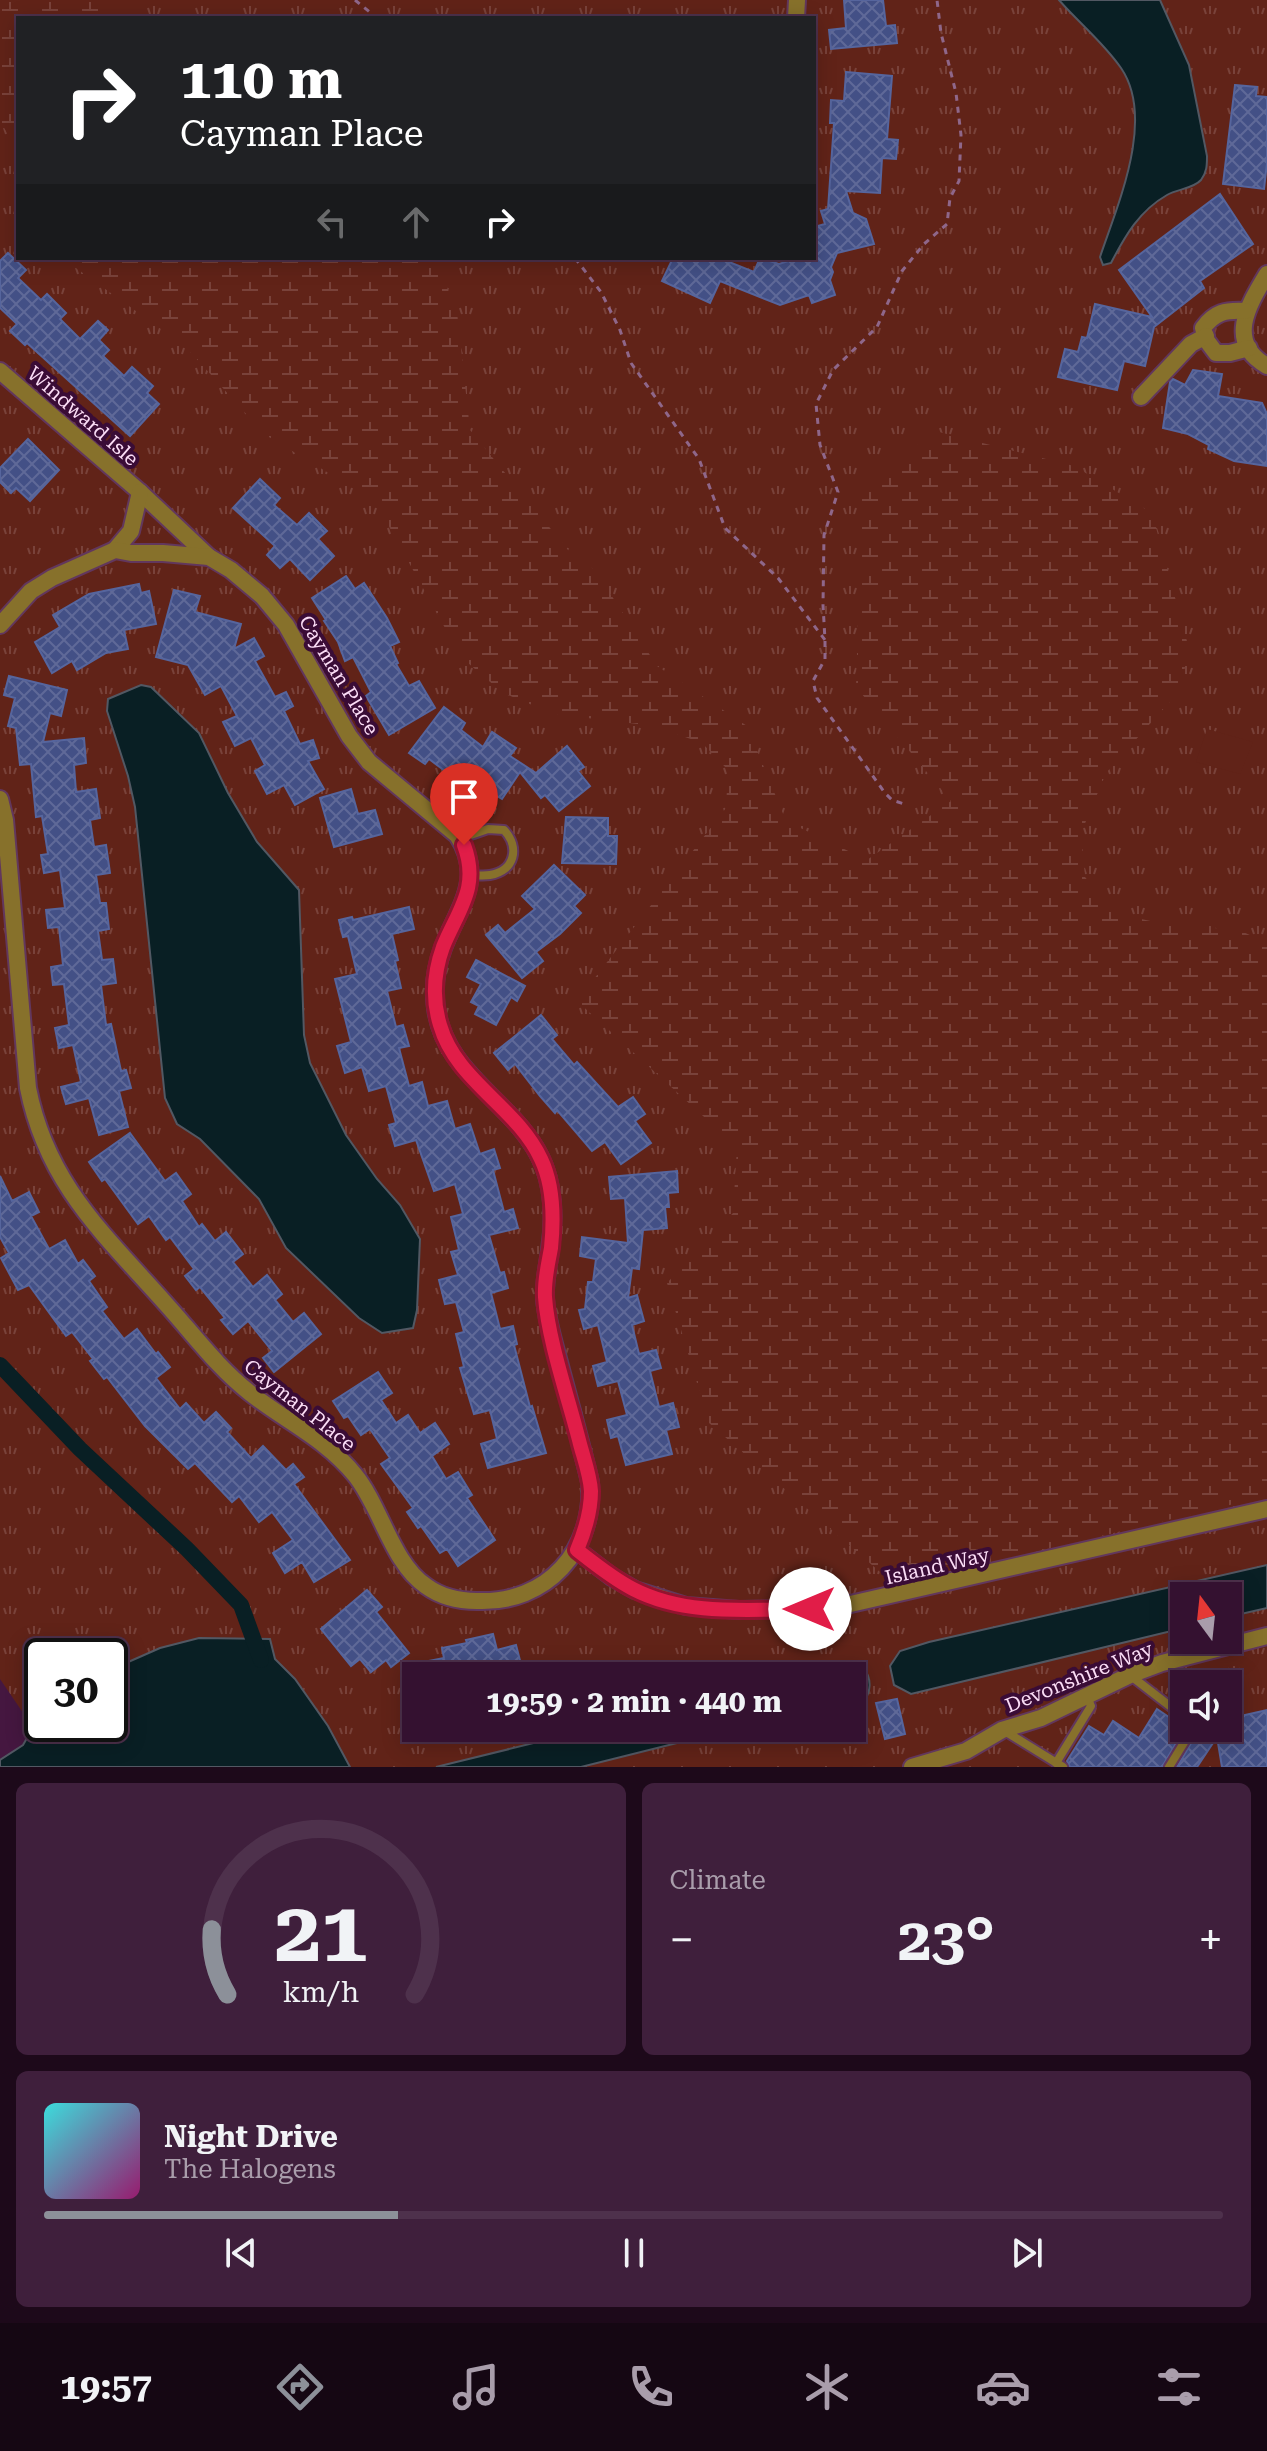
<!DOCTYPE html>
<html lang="en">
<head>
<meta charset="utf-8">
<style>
	body { margin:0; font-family:"Roboto Serif",serif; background:#3f1f3c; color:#f1f3f6; height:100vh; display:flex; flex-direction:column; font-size:30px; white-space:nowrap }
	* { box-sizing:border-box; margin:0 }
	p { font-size:26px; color:#a99dab }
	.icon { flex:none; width:44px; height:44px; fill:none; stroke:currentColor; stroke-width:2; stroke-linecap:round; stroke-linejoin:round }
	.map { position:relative; height:1767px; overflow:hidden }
	.panel { display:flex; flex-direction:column; gap:16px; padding:16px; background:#1d091a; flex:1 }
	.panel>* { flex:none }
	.banner { position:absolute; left:16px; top:16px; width:800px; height:244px; border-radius:0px; box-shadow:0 4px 20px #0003,0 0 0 2px #4e314c; background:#202124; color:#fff; overflow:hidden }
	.needle { width:52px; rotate:345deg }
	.fabs { position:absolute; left:1170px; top:1582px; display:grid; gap:16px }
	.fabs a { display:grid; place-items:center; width:72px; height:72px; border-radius:0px; background:#341130; box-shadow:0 4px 20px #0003,0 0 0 2px #4e314c; font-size:40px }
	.speed { position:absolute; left:24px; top:1638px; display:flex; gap:16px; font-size:40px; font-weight:700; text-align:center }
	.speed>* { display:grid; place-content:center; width:104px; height:104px; border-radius:50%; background:#341130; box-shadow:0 4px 20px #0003,0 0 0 2px #4e314c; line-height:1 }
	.speed .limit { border:4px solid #111; border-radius:12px; background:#fff; color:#111 }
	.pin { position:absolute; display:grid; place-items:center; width:68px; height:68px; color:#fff; margin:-82px -34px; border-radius:50% 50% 50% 0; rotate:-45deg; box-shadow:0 0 8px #0007 }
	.pin .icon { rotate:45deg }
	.me { position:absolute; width:88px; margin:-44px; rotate:270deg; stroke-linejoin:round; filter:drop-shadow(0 0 6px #0008) }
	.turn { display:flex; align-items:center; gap:28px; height:168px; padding:0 32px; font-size:36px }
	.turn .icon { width:104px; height:104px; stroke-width:2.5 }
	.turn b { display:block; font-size:56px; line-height:68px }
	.lanes { display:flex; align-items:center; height:76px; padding:0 32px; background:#0003; justify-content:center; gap:40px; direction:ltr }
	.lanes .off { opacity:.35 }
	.big { font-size:60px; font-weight:700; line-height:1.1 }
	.panel .tile { flex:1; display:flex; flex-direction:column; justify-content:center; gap:12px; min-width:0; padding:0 28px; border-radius:12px; background:#3f1f3c }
	.panel .dial { align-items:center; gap:0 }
	.dial svg { height:208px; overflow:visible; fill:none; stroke:#4e314c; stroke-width:7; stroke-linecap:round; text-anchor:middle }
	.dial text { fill:#f1f3f6; stroke:none }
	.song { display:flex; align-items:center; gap:24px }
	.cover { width:96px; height:96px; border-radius:12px; background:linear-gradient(135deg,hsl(180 70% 55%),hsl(320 70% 35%)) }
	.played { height:8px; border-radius:4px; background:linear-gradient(90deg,#8c9099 30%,#4e314c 30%) }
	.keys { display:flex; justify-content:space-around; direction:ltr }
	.heat { display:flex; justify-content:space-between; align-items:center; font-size:44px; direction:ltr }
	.panel .tiles { flex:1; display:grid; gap:16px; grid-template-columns:1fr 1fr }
	.tile:last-child { grid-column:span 2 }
	.trip { position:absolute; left:402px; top:1662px; width:464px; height:80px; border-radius:0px; background:#341130; box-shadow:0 4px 20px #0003,0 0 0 2px #4e314c; font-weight:700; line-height:80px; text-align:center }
	.tab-bar { display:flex; height:128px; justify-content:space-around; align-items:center; background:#150713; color:#a99dab }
	.tab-bar .icon { width:56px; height:56px }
	.tab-bar .current { color:#8c9099 }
	.tab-bar b { font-size:36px; color:#f1f3f6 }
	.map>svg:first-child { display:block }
	.grass { fill:url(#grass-tufts); fill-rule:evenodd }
	.wetland { fill:url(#wetland-marsh) }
	.pitch { fill:#612318 }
	.water { fill:#091f24; stroke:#525863; stroke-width:2 }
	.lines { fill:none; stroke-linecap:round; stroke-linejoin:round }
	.canal { stroke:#091f24; stroke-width:16 }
	.building { fill:url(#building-cross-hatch); stroke:#56659d; stroke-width:2 }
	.lane-casing { stroke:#62375d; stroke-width:12 }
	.street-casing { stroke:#62375d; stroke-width:20 }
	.path { stroke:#8f678a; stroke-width:3; stroke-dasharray:6 6; stroke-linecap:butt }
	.lane { stroke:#87712b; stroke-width:8 }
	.street { stroke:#87712b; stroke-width:16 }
	.route-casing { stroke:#92132f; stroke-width:20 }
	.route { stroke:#e11d48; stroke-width:14 }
	.labels { text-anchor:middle; stroke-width:8; stroke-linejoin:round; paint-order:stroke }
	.street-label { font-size:20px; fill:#fbddf6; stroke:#3a0c36 }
</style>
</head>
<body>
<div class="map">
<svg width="1267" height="1767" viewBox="0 0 1267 1767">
	<defs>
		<pattern id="grass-tufts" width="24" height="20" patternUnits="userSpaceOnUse" patternTransform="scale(2)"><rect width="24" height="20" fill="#612318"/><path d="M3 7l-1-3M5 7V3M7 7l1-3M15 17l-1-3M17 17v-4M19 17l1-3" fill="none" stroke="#79423a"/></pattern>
		<pattern id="wetland-marsh" width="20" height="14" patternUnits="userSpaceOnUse" patternTransform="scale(2)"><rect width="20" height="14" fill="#612318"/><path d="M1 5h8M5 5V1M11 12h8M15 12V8" fill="none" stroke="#79423a"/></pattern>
		<pattern id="building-cross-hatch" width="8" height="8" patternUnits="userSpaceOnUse" patternTransform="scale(2)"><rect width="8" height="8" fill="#435086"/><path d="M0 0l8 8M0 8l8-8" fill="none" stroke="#5f6998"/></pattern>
	</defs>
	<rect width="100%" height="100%" fill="#451740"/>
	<path class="grass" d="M0,0H1267V1767H60L0,1679ZM18,18H814V258H18ZM1184,1596H1228V1640H1184ZM42,1656H110V1724H42ZM416,1676H852V1728H416ZM1184,1684H1228V1728H1184Z"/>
	<g class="wetland">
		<path d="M0,0H110L118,18H18V151L0,121Z"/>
		<path d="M62,258H435L457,312L470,430L568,550L595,570L657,666L747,726L786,821L867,860L951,801L856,687L862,490L935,431L1074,466L1152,513L1188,645L1182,688L1106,773L1081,833L1085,877L1114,913L1164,924L1239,930L1267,943V1496L935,1576L880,1572L709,1423L667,1283L733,1213L737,1147L577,1001L726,808L728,770L702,743L654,726L554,714L503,693L461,657L375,501L264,434L186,347Z"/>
	</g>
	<path class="pitch" d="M1207,729L1253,742L1240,774L1196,762Z"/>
	<g class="water">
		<path d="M1059,0H1160L1189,65L1207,156C1207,165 1207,172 1201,180C1193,189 1177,189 1167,195C1139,211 1125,236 1111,263L1103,265L1100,257C1117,206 1156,119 1121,68C1104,43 1079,23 1059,0Z"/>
		<path d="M141,685L151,687L199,733L228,793L257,842L299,890L304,1035L310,1063L346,1135L377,1179L400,1205L420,1239L417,1310L413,1328L382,1333L359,1318L286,1248L259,1199L200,1139L177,1124L165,1098L135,807L128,776L107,711L108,699Z"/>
		<path d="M1267,1565V1608L1228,1617V1596H1184V1628L911,1694L894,1685L890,1666L900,1651L929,1642Z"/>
		<path d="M199,1638L270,1639L275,1659L295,1679L328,1726L350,1767H0V1760L23,1745L42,1712V1724H110V1670L160,1648Z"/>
		<path d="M862,1666C873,1679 871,1691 863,1704L852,1707V1676H810Z"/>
		<path d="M595,1728H737L581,1767H436Z"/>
	</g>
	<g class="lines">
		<path class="canal" d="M0,1365L80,1449L187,1549L241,1605L261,1660"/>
	</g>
	<g class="building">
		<path d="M844,0H883L886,26L895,25L897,43L831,49L829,30L846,28Z"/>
		<path d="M846,72L892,76L887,139L898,140L896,159L882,158L880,193L846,191L853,213L866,219L874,244L837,253L831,267L833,272L830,280L835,295L812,303L809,295L780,305L720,281L710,303L662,281L673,258H731L729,262L754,272L760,258L779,264L798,258H814V227L825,224L821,211L828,209L834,123H830L831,100L844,101Z"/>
		<path d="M1235,85L1257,87L1256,96L1267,97V163L1264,189L1223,184Z"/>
		<path d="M1220,194L1253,244L1200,281L1204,288L1154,327L1145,366L1124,361L1117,390L1058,377L1065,349L1078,352L1082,337L1087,338L1095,304L1152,317L1119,270Z"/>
		<path d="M8,253L26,270L18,278L41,300L47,294L66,313L60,319L80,339L98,321L108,330L99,340L109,350L103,356L124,376L132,367L153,386L147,393L159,404L130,436L27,343L25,345L10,331L17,324L0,308V261Z"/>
		<path d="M1193,370L1222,374L1218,396L1262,403L1267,414V466L1234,461L1208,449L1209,445L1188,434L1163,428L1170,382L1173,379L1185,385Z"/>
		<path d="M28,439L59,470L30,501L16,488L11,493L0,482V468Z"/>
		<path d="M260,479L280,498L274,505L297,525L309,513L327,531L318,539L334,556L310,580L290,559L280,568L267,555L275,546L233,508Z"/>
		<path d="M346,576L355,589L364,583L387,618L399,642L390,646L398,663L396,664L409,686L419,681L435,708L389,735L366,696L371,692L353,657L345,661L338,642L324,621L326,620L312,598Z"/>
		<path d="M139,584L141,593L149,591L156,624L124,630L128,649L106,653L77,670L72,661L52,673L35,642L60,627L53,615L89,594Z"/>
		<path d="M174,590L200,596L195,612L241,624L234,649L254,638L264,656L255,661L275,697L286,692L293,706L284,711L300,744L313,740L319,758L308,761L324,789L295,805L284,785L267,794L255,771L265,765L251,738L235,746L223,722L237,716L221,686L205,695L188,665L156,657Z"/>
		<path d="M9,676L67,690L61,716L50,713L43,742L84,738L86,763L74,765L76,792L96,789L100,818L90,820L94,847L106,845L110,873L96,875L100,903H106L109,929L98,931L102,960L113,959L116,983L101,985L106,1025L111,1024L121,1071L126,1070L131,1088L119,1091L128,1127L99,1135L89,1098L66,1104L61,1087L81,1082L73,1045L59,1048L55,1028L69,1025L64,984L53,985L51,967L63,965L59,927L48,928L46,910L65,908L60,870L44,873L41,855L48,854L42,816L36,817L31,764L20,765L16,728L8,726L15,698L4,695Z"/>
		<path d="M444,707L465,723L461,730L483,747L492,732L516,748L510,756L536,773L567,746L584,767L578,771L590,786L559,811L545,795L541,798L520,772L502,799L452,770L449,774L429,759L425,764L409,753Z"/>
		<path d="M351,789L358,814L375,810L382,834L334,847L320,798Z"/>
		<path d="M566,817L608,818V836H617L616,864L562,863Z"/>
		<path d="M554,865L585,895L574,906L581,913L560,934L536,952L543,961L522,978L486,935L498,925L505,933L535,909L522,896Z"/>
		<path d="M409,907L414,929L392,934L398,960L395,961L401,988L387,991L396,1027L403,1025L409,1046L399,1048L409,1086L422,1082L428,1106L447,1101L455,1129L470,1124L480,1154L494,1149L500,1168L493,1170L504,1212L513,1209L518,1228L489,1235L500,1273L504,1272L508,1288L491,1293L500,1329L513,1326L517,1344L514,1345L530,1407L532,1406L546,1453L488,1468L481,1444L497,1439L490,1410L474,1414L460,1368L464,1367L456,1334L464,1332L456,1302L445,1304L439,1280L458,1275L451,1252L459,1250L451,1217L463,1214L455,1184L434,1191L416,1140L395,1146L389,1125L396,1123L386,1086L369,1091L362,1067L345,1073L337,1046L351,1042L335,979L357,974L348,936L343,937L339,920L352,917L353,920Z"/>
		<path d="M476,960L525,986L517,1001L511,997L496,1025L475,1014L479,1006L471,1002L481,984L467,977Z"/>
		<path d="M541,1015L557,1035L552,1039L574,1065L577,1062L618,1107L633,1097L645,1114L635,1121L651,1143L621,1164L605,1142L592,1151L557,1110L555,1113L540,1096L515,1064L508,1070L494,1053Z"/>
		<path d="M130,1133L165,1181L176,1173L191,1194L182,1201L199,1227L202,1224L215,1241L226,1232L243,1254L233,1262L253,1287L267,1275L282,1294L275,1300L293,1322L304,1313L321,1334L274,1372L263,1358L272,1351L248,1321L233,1334L221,1320L225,1318L200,1287L196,1290L185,1276L194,1269L170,1237L166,1240L149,1216L138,1224L105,1179L102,1181L89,1162Z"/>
		<path d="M677,1171L678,1192L668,1193L669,1207H665L667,1228L643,1230L639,1269L632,1268L628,1298L637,1295L644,1321L632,1325L639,1354L656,1350L661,1368L650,1371L659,1407L673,1403L679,1427L666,1430L672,1454L626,1465L618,1436L611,1438L607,1420L627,1415L618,1381L598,1386L593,1366L607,1362L598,1325L584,1329L579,1310L585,1309L588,1282H593L596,1259L580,1256L582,1237L628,1243L625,1198L611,1199L609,1177Z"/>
		<path d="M0,1176L12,1201L29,1192L39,1212L31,1216L49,1249L65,1240L78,1264L83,1260L95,1276L89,1281L107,1307L102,1311L124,1339L137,1329L156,1354L158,1352L170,1367L156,1378L180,1409L186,1403L204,1423L216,1412L231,1428L227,1432L251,1458L263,1446L286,1470L293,1464L304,1477L294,1484L350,1560L314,1582L302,1562L285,1573L273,1553L293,1540L272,1512L259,1522L239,1496L232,1502L195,1463L188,1469L145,1426L107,1377L104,1379L90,1361L93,1359L72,1332L66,1336L29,1285L18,1290L1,1258L9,1253L0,1237Z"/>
		<path d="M378,1372L392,1393L381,1400L396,1423L408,1415L420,1433L435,1423L449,1444L432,1456L446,1479L458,1472L472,1495L467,1498L495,1540L458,1566L447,1549L440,1553L421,1526L418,1528L407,1512L413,1508L381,1464L390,1458L370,1429L361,1435L348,1416L344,1418L333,1401Z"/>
		<path d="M367,1590L382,1607L376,1612L409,1653L391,1667L386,1660L371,1672L360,1659L351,1666L321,1629Z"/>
		<path d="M493,1634L497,1650L516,1645L524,1676H415L413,1664L444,1658L442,1648L467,1643L466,1640Z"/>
		<path d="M897,1699L905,1734L885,1739L876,1703Z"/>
		<path d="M1157,1709L1185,1728L1162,1767H1070L1067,1761L1089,1726L1104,1735L1113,1721L1139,1738Z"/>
		<path d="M1267,1710V1767H1222L1217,1737L1197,1767H1177L1200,1728H1210L1225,1738L1241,1716Z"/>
	</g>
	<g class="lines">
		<g class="lane-casing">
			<g id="lane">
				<path d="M459,839L488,829L504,830C520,847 515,871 490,875C483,876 476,875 469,875"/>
				<path d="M1131,1676L1184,1717"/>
				<path d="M1003,1730L1063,1767"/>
				<path d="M1056,1763L1091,1706L1087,1697"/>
				<path d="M1169,1767L1193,1728"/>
			</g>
		</g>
		<g class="street-casing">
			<g id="street">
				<path d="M796,18L797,0"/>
				<path d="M1267,274C1249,304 1225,342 1267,366"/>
				<path d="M1245,311C1225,310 1215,312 1203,328L1207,341L1216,353H1230L1249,348"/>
				<path d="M0,371L140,492L209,557"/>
				<path d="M1141,397L1191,344L1206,336"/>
				<path d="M115,550L131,531L140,492"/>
				<path d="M0,625L31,591L52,578L115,550L131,553H163L209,557L231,570L262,596L286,625L349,736L369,762L457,835C486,878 458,908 443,948C436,967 433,988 436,1008C445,1078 520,1104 544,1166C554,1192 554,1223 550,1250C548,1267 544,1282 545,1299C547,1323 555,1346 561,1370C571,1407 581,1444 590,1482C595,1550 547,1604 477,1601C459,1601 441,1597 426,1586C392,1563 381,1507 355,1475C326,1439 284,1420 250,1393C217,1367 194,1335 166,1304C104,1234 47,1184 28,1088L5,820L0,799"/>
				<path d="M577,1550L612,1577L635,1590L686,1606L739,1610L833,1608L1267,1509"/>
				<path d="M912,1767L966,1751L1002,1730L1041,1718L1130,1675L1162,1663L1267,1636"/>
			</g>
		</g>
		<g class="path">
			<path d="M355,0L377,18"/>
			<path d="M575,258L601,292L620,330L631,363L699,459L725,528L778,578L825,640L823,605L824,535L838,492L820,445L816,404L833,370L877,327L902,271L924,244L947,224L950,198L959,181L961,135L956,93L941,33L937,0"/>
			<path d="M825,641V659L813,681L817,698L885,793L892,800L904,804"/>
		</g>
		<use href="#lane" class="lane"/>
		<use href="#street" class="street"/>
	</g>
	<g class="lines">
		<g class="route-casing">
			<path id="route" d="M464,845C480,888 458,910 443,947C434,972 432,999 440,1025C456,1081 517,1107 541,1159C554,1186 554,1219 551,1248C548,1265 544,1280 545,1297C548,1340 569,1400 580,1444C584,1459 590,1475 591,1491C591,1512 585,1531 577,1550C595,1564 612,1578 633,1589C687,1617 751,1609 810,1609"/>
		</g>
		<use href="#route" class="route"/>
	</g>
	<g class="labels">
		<g class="street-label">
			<text transform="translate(83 416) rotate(41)" y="7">Windward Isle</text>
			<text transform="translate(339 675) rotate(59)" y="7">Cayman Place</text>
			<text transform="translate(300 1405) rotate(38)" y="7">Cayman Place</text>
			<text transform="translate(937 1566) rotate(-13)" y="7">Island Way</text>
			<text transform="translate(1079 1677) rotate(-22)" y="7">Devonshire Way</text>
		</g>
	</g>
</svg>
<div class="fabs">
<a><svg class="needle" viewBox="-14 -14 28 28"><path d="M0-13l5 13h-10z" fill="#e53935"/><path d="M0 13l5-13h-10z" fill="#a99dab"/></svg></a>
<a><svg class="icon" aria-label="sound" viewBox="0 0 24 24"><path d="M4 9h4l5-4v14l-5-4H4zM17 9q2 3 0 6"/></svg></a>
</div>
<div class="speed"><div class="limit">30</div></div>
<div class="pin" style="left:464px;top:845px;background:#d93025"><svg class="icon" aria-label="arrive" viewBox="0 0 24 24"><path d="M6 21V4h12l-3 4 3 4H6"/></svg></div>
<svg class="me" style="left:810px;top:1609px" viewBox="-20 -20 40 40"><circle r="19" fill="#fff"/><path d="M0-13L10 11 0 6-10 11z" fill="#e11d48"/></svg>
<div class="trip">19:59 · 2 min · 440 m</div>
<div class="banner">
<div class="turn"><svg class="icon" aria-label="right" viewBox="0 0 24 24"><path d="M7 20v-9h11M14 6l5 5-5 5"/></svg><div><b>110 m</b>Cayman Place</div></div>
<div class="lanes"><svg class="icon off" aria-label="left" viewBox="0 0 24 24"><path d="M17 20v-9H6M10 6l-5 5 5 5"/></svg><svg class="icon off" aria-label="ahead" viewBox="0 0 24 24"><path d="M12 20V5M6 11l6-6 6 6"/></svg><svg class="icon" aria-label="right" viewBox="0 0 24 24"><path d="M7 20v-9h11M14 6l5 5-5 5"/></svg></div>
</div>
</div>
<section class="panel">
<div class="tiles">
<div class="tile dial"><svg viewBox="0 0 100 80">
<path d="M14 69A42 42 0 1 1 86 69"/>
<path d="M14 69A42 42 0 0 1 8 44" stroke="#8c9099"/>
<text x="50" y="56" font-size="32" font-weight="700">21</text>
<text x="50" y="72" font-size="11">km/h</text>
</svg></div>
<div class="tile"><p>Climate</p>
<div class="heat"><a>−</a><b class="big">23°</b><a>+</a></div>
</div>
<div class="tile">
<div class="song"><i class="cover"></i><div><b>Night Drive</b><p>The Halogens</p></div></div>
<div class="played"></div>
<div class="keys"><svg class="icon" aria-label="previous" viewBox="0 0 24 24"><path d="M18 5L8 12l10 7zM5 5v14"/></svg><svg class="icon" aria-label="pause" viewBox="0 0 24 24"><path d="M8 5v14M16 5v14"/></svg><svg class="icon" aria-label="next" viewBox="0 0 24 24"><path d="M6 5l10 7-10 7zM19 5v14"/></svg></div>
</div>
</div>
</section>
<nav class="tab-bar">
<b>19:57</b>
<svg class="icon current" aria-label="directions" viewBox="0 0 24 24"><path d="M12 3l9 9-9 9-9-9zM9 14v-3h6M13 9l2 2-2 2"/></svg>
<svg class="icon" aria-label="music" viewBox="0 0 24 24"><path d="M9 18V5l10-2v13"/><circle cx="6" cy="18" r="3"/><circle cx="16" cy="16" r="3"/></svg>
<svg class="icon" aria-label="phone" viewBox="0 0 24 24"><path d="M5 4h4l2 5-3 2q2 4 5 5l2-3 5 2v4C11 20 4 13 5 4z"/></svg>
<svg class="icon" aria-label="climate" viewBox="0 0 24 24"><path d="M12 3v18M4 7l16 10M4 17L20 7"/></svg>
<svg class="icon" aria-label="car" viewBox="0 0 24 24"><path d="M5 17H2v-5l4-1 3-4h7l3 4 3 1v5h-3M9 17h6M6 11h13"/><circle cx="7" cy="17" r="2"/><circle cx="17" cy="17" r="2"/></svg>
<svg class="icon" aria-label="filters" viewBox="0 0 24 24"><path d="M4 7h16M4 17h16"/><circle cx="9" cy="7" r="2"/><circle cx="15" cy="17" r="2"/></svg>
</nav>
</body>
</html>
